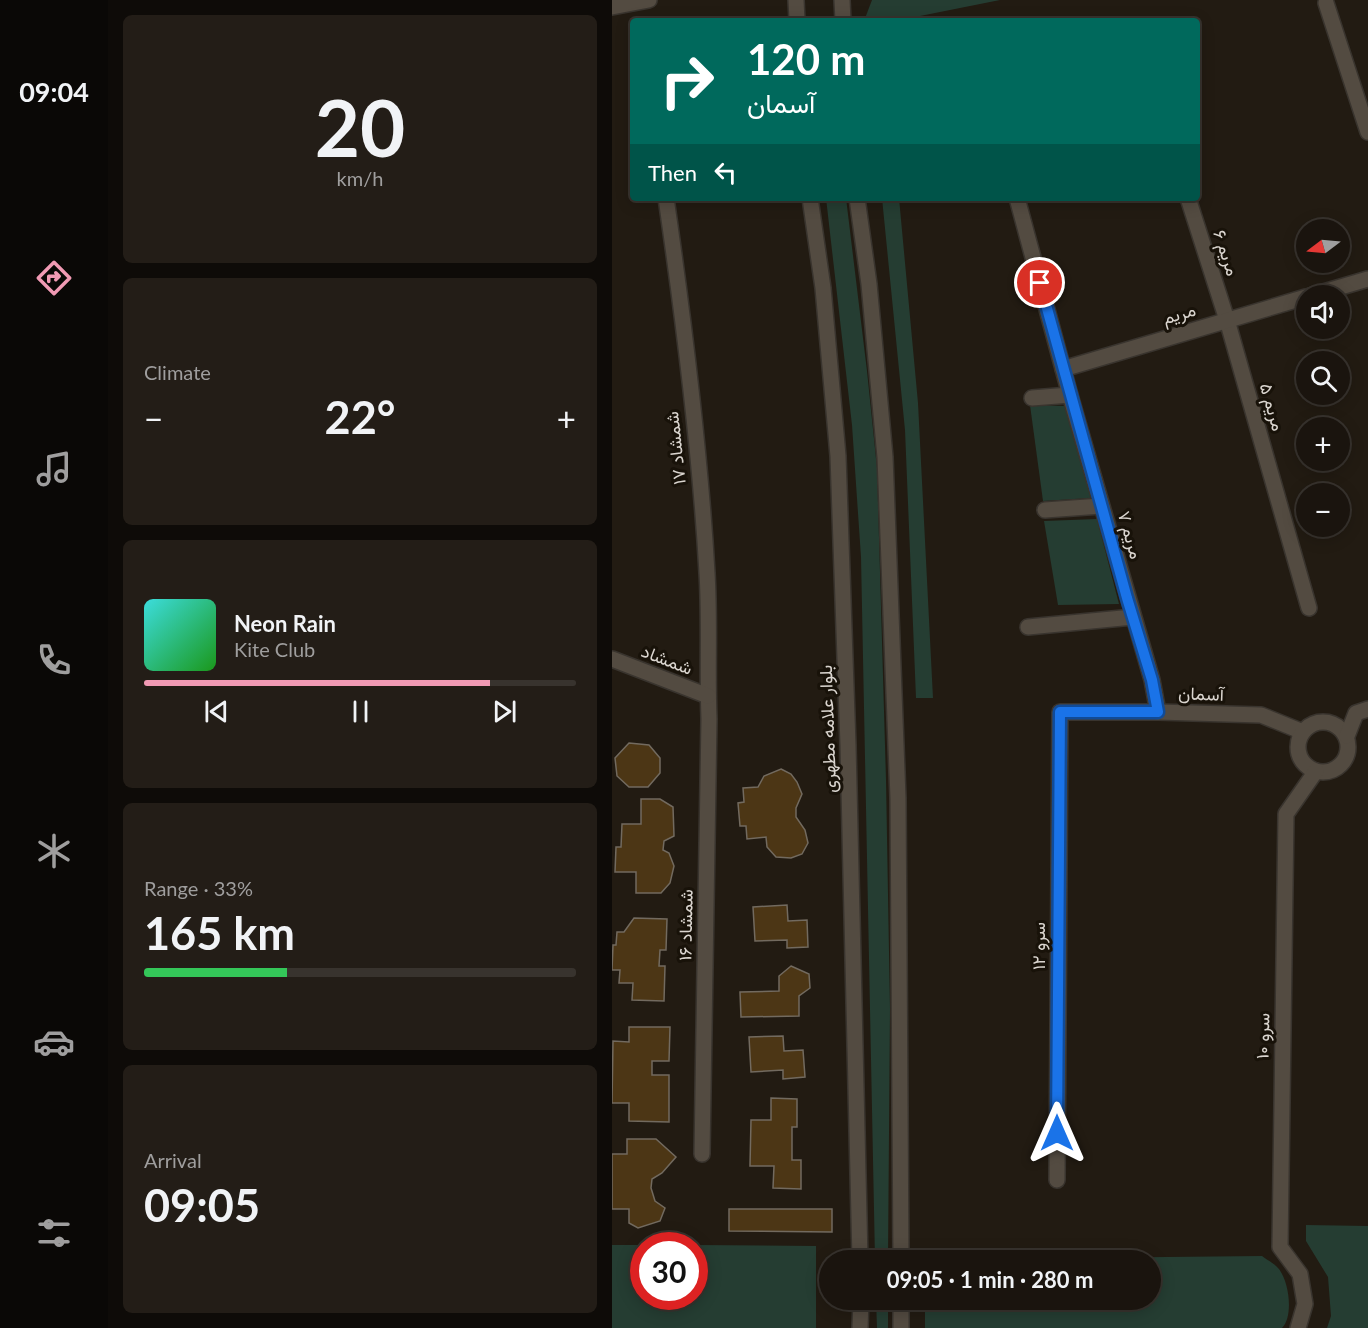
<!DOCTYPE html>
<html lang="en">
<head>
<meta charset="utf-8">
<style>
	body { margin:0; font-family:Lato,Vazirmatn,sans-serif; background:#231d17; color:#f1f3f6; height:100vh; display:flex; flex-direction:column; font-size:22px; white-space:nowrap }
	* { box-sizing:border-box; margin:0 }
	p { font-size:20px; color:#9f9e9e }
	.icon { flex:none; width:33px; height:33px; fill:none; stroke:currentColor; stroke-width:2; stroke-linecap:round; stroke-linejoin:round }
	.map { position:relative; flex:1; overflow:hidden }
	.sheet { display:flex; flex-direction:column; gap:15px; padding:15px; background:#0e0b08; width:504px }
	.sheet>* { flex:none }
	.hud { position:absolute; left:18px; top:18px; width:570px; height:183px; border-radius:6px; box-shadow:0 3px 15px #0003,0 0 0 2px #38332e; background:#00695c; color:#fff; overflow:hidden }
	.needle { width:39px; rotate:254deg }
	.buttons { position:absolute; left:684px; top:219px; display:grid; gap:12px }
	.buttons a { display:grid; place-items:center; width:54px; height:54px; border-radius:50%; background:#1a140e; box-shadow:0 3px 15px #0003,0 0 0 2px #38332e; font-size:30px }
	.speed { position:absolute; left:18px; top:1232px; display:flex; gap:12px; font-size:30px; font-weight:700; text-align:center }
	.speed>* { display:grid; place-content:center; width:78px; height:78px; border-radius:50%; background:#1a140e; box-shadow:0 3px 15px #0003,0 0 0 2px #38332e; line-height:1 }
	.speed .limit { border:9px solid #d22; background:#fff; color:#111 }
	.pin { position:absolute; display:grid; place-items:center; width:51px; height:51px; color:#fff; margin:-26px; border:3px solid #fff; border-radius:50%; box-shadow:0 2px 6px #0007 }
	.me { position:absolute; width:66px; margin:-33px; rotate:0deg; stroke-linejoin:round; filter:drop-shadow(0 0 4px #0008) }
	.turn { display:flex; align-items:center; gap:21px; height:126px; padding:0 18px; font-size:27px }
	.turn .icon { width:78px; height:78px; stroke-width:2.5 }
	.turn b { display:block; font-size:42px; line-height:51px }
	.then { display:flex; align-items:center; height:57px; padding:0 18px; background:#0003; gap:12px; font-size:22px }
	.big { font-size:45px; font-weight:700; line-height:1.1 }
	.sheet .widget { flex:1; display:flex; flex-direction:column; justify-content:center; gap:9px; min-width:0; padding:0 21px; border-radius:9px; background:#231d17 }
	.sheet .dial { align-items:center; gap:0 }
	.dial b { font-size:78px; line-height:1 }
	.song { display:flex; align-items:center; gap:18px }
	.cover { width:72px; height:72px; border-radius:9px; background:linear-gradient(135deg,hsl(180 70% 55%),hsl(120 70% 35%)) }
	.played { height:6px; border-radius:3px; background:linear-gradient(90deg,#f19ab4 80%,#38332e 80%) }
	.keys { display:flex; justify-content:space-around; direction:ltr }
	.heat { display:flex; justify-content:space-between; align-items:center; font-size:33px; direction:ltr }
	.charge { height:9px; border-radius:4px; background:linear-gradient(90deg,#34c759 33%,#38332e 0) }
	.trip { position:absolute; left:207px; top:1250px; width:342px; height:60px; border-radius:30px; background:#1a140e; box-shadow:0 3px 15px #0003,0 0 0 2px #38332e; font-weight:700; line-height:60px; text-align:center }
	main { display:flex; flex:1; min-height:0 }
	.dock { display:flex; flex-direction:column; width:108px; justify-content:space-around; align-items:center; background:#0a0806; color:#9f9e9e }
	.dock .icon { width:42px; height:42px }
	.dock .selected { color:#f19ab4 }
	.dock b { font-size:27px; color:#f1f3f6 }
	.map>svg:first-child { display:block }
	.green { fill:#253d32 }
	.building { fill:#4c3615; stroke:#726a5f; stroke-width:1.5 }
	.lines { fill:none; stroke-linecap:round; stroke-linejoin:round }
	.minor-casing { stroke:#39342e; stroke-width:18 }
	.tertiary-casing { stroke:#39342e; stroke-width:18 }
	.secondary-casing { stroke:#39342e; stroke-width:18 }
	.minor { stroke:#534b41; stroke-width:15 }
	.tertiary { stroke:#534b41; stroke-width:15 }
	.secondary { stroke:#534b41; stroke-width:15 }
	.route-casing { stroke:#114b97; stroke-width:15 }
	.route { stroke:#1a73e8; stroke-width:10 }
	.labels { text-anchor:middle; stroke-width:6; stroke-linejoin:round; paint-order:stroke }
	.street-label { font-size:18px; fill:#dad5cf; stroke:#181209 }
</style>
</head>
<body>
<main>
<nav class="dock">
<b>09:04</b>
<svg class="icon selected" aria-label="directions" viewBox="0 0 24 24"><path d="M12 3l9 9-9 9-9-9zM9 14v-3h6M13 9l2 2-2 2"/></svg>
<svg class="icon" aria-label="music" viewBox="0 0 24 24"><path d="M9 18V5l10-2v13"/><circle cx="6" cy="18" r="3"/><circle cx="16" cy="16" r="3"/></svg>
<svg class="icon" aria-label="phone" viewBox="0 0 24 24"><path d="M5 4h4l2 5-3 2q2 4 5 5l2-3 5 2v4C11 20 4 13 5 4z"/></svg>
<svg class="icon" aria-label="climate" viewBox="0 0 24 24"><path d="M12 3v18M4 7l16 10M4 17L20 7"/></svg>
<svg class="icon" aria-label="car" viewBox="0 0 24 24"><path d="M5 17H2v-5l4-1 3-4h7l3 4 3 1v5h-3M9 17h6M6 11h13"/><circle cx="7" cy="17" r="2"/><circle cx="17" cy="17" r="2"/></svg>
<svg class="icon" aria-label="filters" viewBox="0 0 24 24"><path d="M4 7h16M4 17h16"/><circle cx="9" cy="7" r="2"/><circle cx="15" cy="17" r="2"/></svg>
</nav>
<section class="sheet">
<div class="widget dial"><b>20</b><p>km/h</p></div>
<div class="widget"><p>Climate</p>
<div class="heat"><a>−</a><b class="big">22°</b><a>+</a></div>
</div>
<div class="widget">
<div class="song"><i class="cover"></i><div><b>Neon Rain</b><p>Kite Club</p></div></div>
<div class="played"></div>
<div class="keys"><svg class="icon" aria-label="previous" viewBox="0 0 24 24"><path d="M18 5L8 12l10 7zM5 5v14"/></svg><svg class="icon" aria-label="pause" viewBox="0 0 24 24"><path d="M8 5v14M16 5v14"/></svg><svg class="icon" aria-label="next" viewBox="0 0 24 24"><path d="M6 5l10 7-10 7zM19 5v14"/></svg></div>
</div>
<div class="widget"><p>Range · 33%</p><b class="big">165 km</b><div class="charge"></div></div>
<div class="widget"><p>Arrival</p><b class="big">09:05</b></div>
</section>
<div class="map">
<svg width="756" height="1328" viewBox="0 0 756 1328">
	<rect width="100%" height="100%" fill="#221b12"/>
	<g class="green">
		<path d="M260,0H388L283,21H252Z"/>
		<path d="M214,198H234L255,371L265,468L274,780L278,1009L276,1260H263L249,557L240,425Z"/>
		<path d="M270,198H287L306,403L321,698H304L293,430Z"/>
		<path d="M418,405L454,406L479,498L431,501Z"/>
		<path d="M485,519L507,604L446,605L432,521Z"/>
		<path d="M694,1225L756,1226V1328H715L719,1316L716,1277L694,1241Z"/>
		<path d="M0,1245H47H32V1296H82L83,1245L204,1246V1328H0Z"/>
		<path d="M650,1256C655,1260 662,1263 666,1268C677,1280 682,1316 670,1328H313V1299H538V1260H460V1258Z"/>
		<path d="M264,1299H276V1328H265Z"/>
	</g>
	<g class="building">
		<path d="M17,743L37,745L48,758V773L36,787H17L5,776L3,758Z"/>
		<path d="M169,769L179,774L185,782L190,794L184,808V817L193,830L196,843L190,854L179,858L164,857L155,847L154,837L135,839L134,826H128L126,803L132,802L131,788L146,787L152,776Z"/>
		<path d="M29,799H48L61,807L62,836L52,841L51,850L57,853L62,866L58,883L49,893H24V872H3L4,847H9L10,824H29Z"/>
		<path d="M175,905L176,921L195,920L196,947L175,948V940L143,941L141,907Z"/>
		<path d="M22,918L55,919L54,950H48L47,966H53L52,1001L20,1000L21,983H7L8,970H0L1,945H4L5,932H12Z"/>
		<path d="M179,966L197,974L198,988L187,996V1016L129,1017L128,992L167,991V976Z"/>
		<path d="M17,1027H58L57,1061H40V1075H57V1122L17,1121V1103H0L1,1041L17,1042Z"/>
		<path d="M171,1036L172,1051L191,1050L193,1077L171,1079V1070L139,1072L137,1037Z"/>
		<path d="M159,1098L185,1099V1127H180V1160H189V1189L161,1188L162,1166H138L139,1120H159Z"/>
		<path d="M15,1139H44L64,1157L50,1173L40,1179L39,1188L43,1201L53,1208L48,1221L26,1228L17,1223V1209H0V1154H15Z"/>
		<path d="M117,1209H220V1232L117,1231Z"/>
	</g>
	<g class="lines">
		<g class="minor-casing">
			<g id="minor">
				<path d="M714,3L756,132"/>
				<path d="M54,198C72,322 88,448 95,573C98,621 95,670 97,719L90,1154"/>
				<path d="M405,198L458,395L540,680L546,712"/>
				<path d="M576,198L615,320L697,608"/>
				<path d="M698,296L756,279"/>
				<path d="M451,369L694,297"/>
				<path d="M420,398L458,395"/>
				<path d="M433,510L489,506"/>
				<path d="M416,627L521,617"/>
				<path d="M445,1180L448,712H546L649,715L691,732"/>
			</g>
		</g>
		<g class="tertiary-casing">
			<g id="tertiary">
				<path d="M0,7L37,0"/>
				<path d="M0,659L96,696"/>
				<circle cx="711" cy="747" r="25"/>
				<path d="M735,736L744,713L756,709"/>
				<path d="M686,1328L693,1304L688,1274L668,1247L674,814L704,771"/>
			</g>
		</g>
		<g class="secondary-casing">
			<g id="secondary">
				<path d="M184,0L185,21"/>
				<path d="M230,0L231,21"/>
				<path d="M198,198L211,288L226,456L236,745L248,1260"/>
				<path d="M245,198L257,284L273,457L286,798L289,1260"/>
				<path d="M248,1328L249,1299"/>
				<path d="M289,1328V1299"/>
			</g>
		</g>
		<use href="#minor" class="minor"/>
		<use href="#tertiary" class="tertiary"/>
		<use href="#secondary" class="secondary"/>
	</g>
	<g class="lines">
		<g class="route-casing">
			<path id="route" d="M428,283L515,598L540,680L546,712H448L445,1133"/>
		</g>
		<use href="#route" class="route"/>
	</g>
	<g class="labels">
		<g class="street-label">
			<text transform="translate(614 253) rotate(72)" y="6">مریم ۶</text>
			<text transform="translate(567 314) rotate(-17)" y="6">مریم</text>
			<text transform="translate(660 407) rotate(74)" y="6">مریم ۵</text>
			<text transform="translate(64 448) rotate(-96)" y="6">شمشاد ۱۷</text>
			<text transform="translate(518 535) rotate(74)" y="6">مریم ۷</text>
			<text transform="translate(55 660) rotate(21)" y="6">شمشاد</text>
			<text transform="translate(589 694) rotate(2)" y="6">آسمان</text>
			<text transform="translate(216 729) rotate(-92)" y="6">بلوار علامه مطهری</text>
			<text transform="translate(74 925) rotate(-89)" y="6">شمشاد ۱۶</text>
			<text transform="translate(427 946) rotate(-90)" y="6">سرو ۱۲</text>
			<text transform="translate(651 1036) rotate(-89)" y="6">سرو ۱۰</text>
		</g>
	</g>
</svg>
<div class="buttons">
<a><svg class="needle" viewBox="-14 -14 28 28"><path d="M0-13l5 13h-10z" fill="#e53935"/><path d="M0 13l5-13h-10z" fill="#9f9e9e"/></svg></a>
<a><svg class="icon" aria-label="sound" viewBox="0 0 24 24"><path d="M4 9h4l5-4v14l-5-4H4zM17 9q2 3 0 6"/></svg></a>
<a><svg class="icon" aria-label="search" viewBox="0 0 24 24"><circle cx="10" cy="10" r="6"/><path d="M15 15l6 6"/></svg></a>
<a>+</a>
<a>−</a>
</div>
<div class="speed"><div class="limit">30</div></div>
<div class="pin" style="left:428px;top:283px;background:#d93025"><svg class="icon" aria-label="arrive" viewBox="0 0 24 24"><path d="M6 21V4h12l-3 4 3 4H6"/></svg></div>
<svg class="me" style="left:445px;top:1133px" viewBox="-20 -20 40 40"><path d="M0-17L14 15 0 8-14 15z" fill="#1a73e8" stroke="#fff" stroke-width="4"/></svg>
<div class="trip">09:05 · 1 min · 280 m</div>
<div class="hud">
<div class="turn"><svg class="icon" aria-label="right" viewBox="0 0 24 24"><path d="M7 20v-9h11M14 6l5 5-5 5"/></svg><div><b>120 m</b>آسمان</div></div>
<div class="then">Then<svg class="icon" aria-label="left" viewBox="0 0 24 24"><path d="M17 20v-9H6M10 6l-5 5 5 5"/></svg></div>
</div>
</div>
</main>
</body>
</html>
